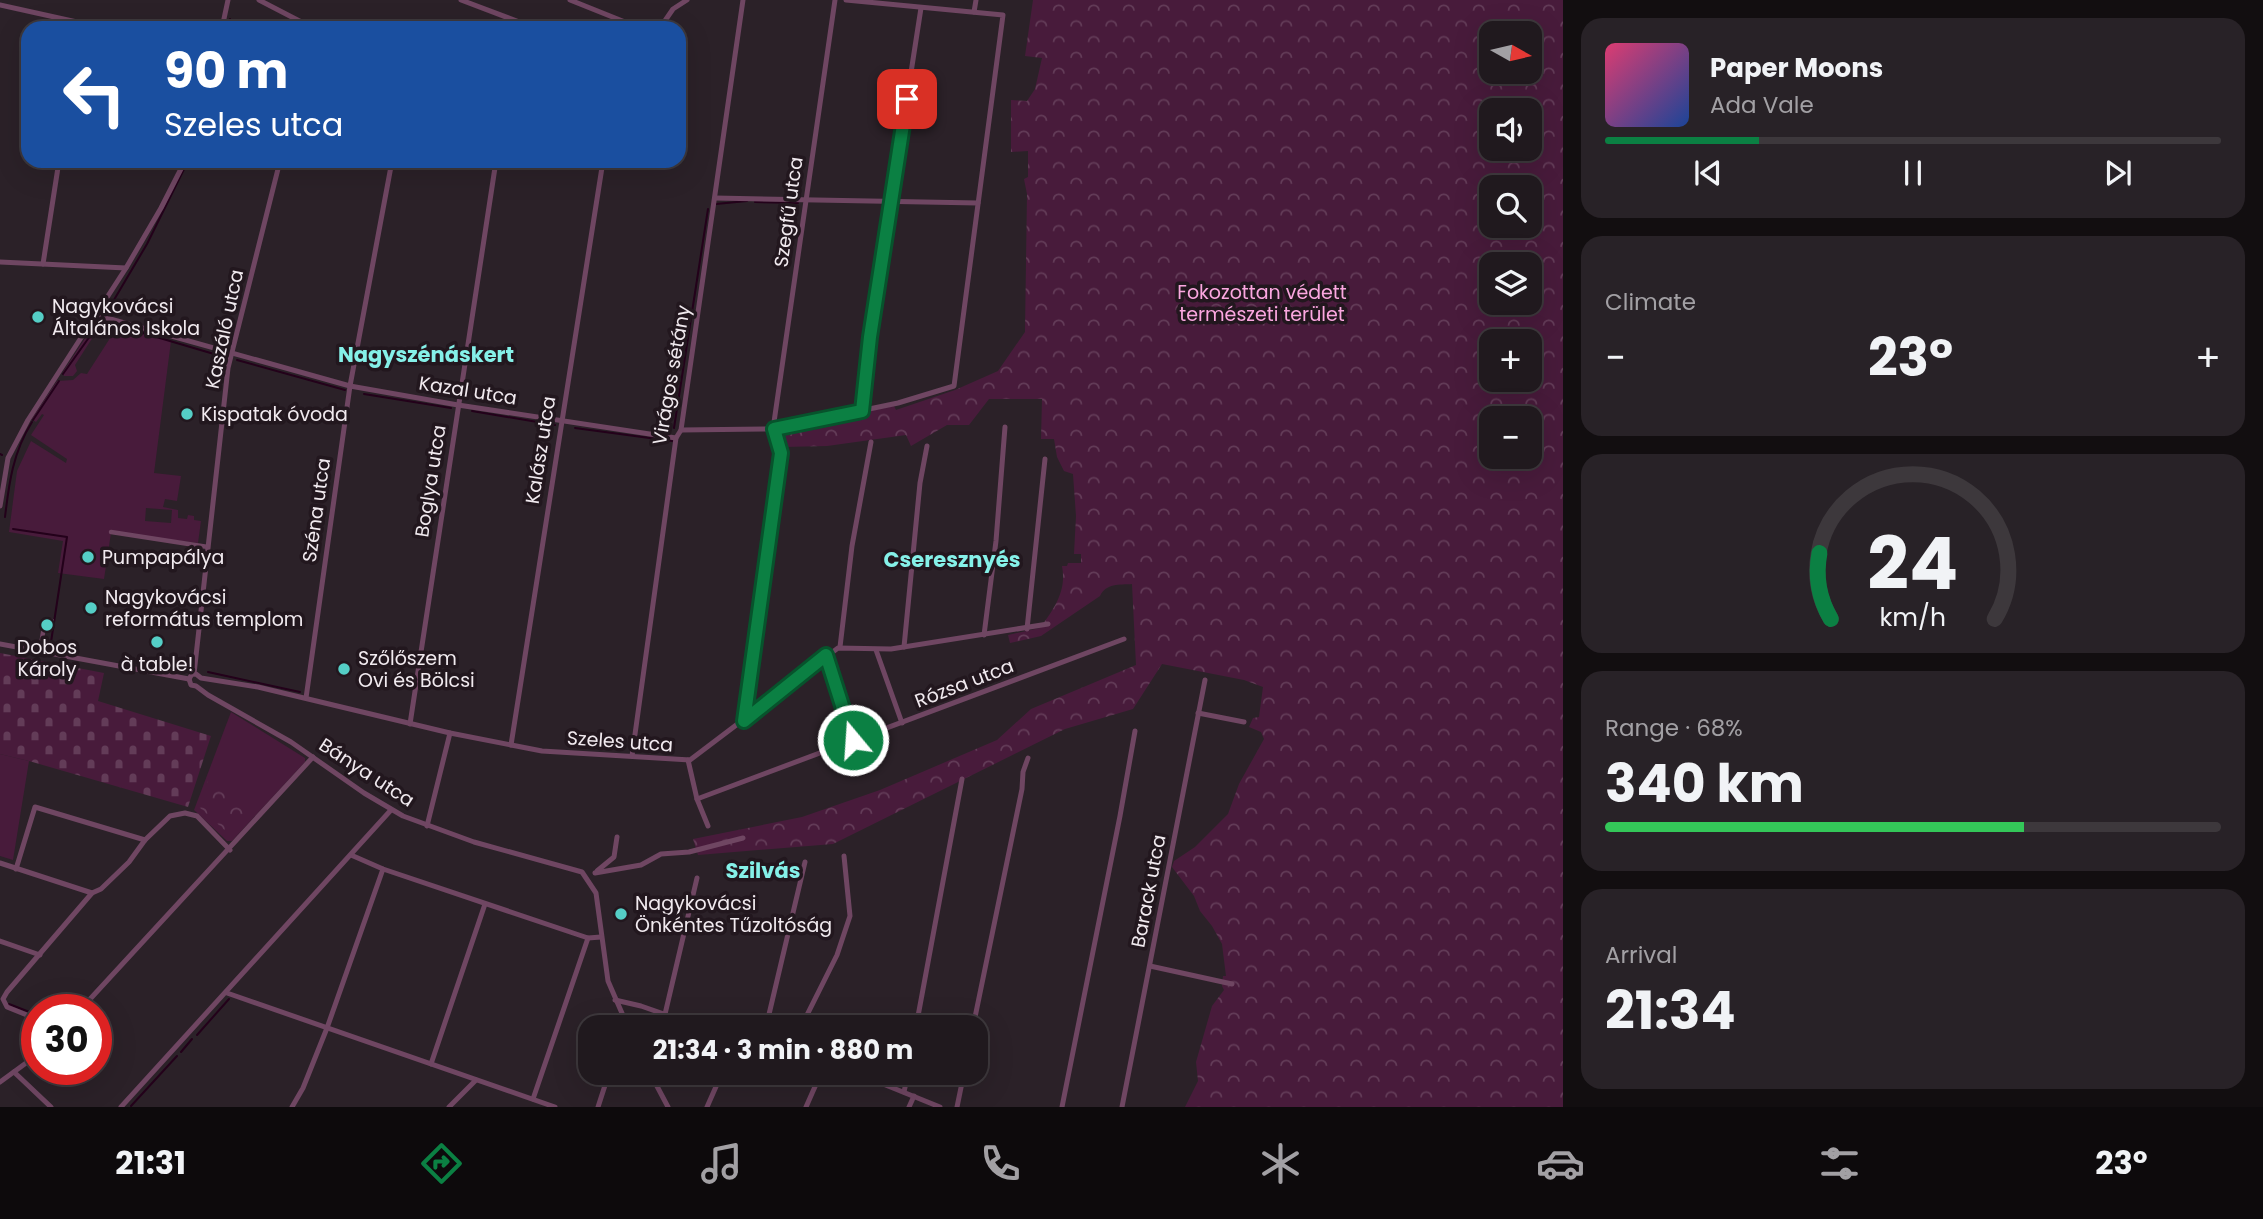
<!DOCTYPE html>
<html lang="en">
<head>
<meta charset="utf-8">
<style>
	body { margin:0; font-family:Poppins,sans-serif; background:#282227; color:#f1f3f6; height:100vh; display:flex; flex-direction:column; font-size:26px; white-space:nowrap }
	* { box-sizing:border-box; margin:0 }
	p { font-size:23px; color:#a2a0a4 }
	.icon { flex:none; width:38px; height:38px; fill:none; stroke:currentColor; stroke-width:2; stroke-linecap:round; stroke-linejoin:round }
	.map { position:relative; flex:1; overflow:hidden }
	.details { display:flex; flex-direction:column; gap:18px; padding:18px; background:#120e10; width:700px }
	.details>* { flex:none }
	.guide { position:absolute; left:21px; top:21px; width:665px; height:147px; border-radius:21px; box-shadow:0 7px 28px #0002,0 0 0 2px #3d383c; background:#1a4fa0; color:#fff; overflow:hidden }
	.needle { width:46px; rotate:98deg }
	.fabs { position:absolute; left:1479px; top:21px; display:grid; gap:14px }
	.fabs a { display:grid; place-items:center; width:63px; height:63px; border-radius:14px; background:#20191e; box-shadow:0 7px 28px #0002,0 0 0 2px #3d383c; font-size:35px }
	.speed { position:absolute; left:21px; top:994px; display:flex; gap:14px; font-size:35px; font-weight:700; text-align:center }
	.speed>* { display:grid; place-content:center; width:91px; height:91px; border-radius:50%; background:#20191e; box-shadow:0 7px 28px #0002,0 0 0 2px #3d383c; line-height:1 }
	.speed .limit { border:10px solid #d22; background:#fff; color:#111 }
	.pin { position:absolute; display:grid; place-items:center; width:60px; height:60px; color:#fff; margin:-30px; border-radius:14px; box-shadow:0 4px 10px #0006 }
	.me { position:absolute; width:77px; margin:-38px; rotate:342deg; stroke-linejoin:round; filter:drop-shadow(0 0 5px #0008) }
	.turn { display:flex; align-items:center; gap:24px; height:147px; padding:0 28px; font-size:32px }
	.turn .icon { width:91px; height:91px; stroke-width:2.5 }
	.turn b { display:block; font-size:49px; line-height:60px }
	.big { font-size:52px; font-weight:700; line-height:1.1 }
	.details .widget { flex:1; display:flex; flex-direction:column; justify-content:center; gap:10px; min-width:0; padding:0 24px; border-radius:21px; background:#282227 }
	.details .dial { align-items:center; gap:0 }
	.dial svg { height:182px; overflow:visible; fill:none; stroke:#3d383c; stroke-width:7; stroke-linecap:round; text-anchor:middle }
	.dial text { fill:#f1f3f6; stroke:none }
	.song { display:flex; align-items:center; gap:21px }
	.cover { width:84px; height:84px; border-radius:10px; background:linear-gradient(135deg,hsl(340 70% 55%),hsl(220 70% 35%)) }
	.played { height:7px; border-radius:4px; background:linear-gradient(90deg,#0b8043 25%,#3d383c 25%) }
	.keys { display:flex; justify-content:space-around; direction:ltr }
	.heat { display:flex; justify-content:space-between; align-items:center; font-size:38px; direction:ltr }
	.charge { height:10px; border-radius:5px; background:linear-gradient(90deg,#34c759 68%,#3d383c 0) }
	.trip { position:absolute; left:578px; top:1015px; width:410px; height:70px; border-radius:21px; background:#20191e; box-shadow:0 7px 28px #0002,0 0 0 2px #3d383c; font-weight:700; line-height:70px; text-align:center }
	.menu { display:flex; height:112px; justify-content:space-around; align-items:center; background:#0d0a0c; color:#a2a0a4 }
	.menu .icon { width:49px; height:49px }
	.menu .current { color:#0b8043 }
	.menu b { font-size:32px; color:#f1f3f6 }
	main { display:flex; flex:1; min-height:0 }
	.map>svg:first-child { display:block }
	.grass { fill:#481b3b; fill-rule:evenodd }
	.forest { fill:url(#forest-crowns); fill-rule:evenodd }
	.cemetery { fill:url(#cemetery-stones) }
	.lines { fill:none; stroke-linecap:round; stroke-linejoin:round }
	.stream { stroke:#23011a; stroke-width:2 }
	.pedestrian { stroke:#6f4662; stroke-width:4.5 }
	.minor { stroke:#6f4662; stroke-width:5 }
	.route-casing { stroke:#07532c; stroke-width:18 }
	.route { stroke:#0b8043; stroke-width:12 }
	.poi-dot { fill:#55cec6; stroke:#22171e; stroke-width:2.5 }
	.labels { text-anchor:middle; stroke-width:7; stroke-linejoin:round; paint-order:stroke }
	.street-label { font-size:19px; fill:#f1eaef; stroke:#22171e }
	.park-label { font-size:19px; fill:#fba7e0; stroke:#22171e }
	.poi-label { font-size:19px; fill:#f1eaef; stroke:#22171e; text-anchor:start }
	.neighbourhood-label { font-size:21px; font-weight:bold; fill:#85f0e8; stroke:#22171e }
</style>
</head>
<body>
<main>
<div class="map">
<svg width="1563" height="1107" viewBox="0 0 1563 1107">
	<defs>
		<pattern id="forest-crowns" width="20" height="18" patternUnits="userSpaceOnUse" patternTransform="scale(1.75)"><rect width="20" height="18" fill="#481b3b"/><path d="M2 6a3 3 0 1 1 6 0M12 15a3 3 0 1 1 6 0" fill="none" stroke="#633c58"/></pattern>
		<pattern id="cemetery-stones" width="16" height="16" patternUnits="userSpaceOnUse" patternTransform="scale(1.75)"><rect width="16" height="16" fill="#481b3b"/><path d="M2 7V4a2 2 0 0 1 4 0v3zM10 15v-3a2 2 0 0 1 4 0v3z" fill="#633c58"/></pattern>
	</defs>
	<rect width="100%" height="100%" fill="#2b2128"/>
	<g class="grass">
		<path d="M102,322L106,326L103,331L100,326L75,365L77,371L73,376H64L63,372L95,323Z"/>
		<path d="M118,323L171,341L154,473L181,476L177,501L165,499L163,507L178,510V518L187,519L188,515L194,516V520L201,521L198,543L111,533L104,579L58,573L63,541L9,532L17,471L31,441L66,463L67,459L31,435L44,415L42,414L36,422L32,419L57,381L73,380L81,373L87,374L114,332L109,331L112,326ZM146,508L172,510L171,523L145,521Z"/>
		<path d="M231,712L305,758V762L232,841H227L194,810Z"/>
		<path d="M0,754L29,761L13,860L0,856Z"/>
	</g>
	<g class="forest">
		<path d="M1033,0H1563V1107H1185L1198,1081L1196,1062L1212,1006L1224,990L1222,986L1223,976H1226L1222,944L1212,926L1200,911L1194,896L1172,867L1174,861L1195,847L1228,814L1239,784L1264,739L1261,732L1249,727L1253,718L1259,717L1263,687L1244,680L1162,664L1133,709L1065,729L833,844L698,855L693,839L802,817L880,790L997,740L1031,709L1136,665L1132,584C1119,585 1106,583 1100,596L1041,636L1010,643L1008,635L1040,628C1054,609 1067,591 1062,566H1067L1068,563H1081V554H1074L1076,516L1073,474L1064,471L1057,457L1054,439H1041L1042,399H989L969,425H947L911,446L906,435L827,446L782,447L779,431L894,406L896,410L955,390L998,371L1025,332L1027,194L1024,179L1028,177V151L1011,152V100L1027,101L1035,89L1042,58L1025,56ZM1491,33H1530V72H1491ZM1491,110H1530V149H1491ZM1491,187H1530V226H1491ZM1491,264H1530V303H1491ZM1491,341H1530V380H1491ZM1491,418H1530V457H1491Z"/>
		<path d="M213,767L257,809L230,835L198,806Z"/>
	</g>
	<path class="cemetery" d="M0,653L104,673L98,701L211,736L188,807L29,761L0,754Z"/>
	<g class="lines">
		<g class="stream">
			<path d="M228,28L230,19"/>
			<path d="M755,202L798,203"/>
			<path d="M716,204L747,201"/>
			<path d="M108,310L147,244L188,161"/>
			<path d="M119,326L214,354"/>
			<path d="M237,360L345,390"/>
			<path d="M63,374L100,322"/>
			<path d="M364,394L451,408"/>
			<path d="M472,411L555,425"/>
			<path d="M33,420L59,381"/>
			<path d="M575,428L672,441"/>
			<path d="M674,428L708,209"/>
			<path d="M0,454L2,455"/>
			<path d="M5,517C9,483 13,452 32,422"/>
			<path d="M13,529L67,537L51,642"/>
			<path d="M208,672L300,692"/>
			<path d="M9,1004L37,1015"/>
			<path d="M197,1035L229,999"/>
			<path d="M181,1052L192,1039"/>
			<path d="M131,1106L177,1056"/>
		</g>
		<g class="pedestrian">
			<path d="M111,532L208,547"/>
			<path d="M40,651L45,620L52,621"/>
		</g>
		<g class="minor">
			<path d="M259,0L313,28"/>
			<path d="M461,0L535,28"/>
			<path d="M570,0L640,28"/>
			<path d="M0,5L104,28"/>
			<path d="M974,12L976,0"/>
			<path d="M222,28L228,0"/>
			<path d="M660,28L673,9L687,0"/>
			<path d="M715,198L978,203"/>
			<path d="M0,262L126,268"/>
			<path d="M43,264L59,161"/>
			<path d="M96,315L350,386L458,405L676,438"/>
			<path d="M862,411L870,337L921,8"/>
			<path d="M681,430L773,429L898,403L954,386L1003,15L846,0"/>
			<path d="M0,506L8,458L28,420L126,268L161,208L185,161"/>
			<path d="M1027,629L1045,459"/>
			<path d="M984,635L996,541L1005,427"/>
			<path d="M0,644L189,679"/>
			<path d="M840,647L852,546L871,442"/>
			<path d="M904,647L920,483L927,446"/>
			<path d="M876,650L902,723"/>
			<path d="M826,655L853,739"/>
			<path d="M194,674L228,368L280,161"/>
			<path d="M189,679L192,674H196L201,678L258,687L450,733L542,751L690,760L838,648L891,649L1048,624"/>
			<path d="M189,679L191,685L196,686L208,695L291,742L364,793L403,816L474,842L582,872L596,893L608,981L628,1027"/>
			<path d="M306,698L350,386L392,161"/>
			<path d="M1198,713L1244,722"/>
			<path d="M744,720L781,453L773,429L835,0"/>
			<path d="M410,724L496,161"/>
			<path d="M511,745L603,161"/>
			<path d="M632,756L676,438L681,430L743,0"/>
			<path d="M688,760L697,799L708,826"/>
			<path d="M697,799L1124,639"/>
			<path d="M427,826L450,733"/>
			<path d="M351,855L383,869L588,938L601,937"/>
			<path d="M0,863L92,893"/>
			<path d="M16,869L35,807L145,840"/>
			<path d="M597,871L614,857L617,837"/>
			<path d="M595,873L641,865L661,854L689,852L743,838"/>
			<path d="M0,941L40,955"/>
			<path d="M1150,966L1232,984"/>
			<path d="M227,993L555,1107"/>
			<path d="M615,1000L641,1006L701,1027"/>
			<path d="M80,1010L313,757"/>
			<path d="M37,1019L7,1007L3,999L7,992L92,893L101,889L129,862L145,840L170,816L185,813L197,816L230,850"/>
			<path d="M662,1027L697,878"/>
			<path d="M766,1027L805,862"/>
			<path d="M801,1027L837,955L850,916L844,856"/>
			<path d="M916,1027L962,779"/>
			<path d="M973,1027L1022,789L1023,772L1028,758"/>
			<path d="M431,1064L485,904"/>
			<path d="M14,1072L51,1107"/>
			<path d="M650,1073L668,1107"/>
			<path d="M856,1073L940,1107"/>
			<path d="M0,1082L37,1055"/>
			<path d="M904,1092L908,1073"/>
			<path d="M533,1099L588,938"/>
			<path d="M121,1107L391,810"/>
			<path d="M292,1107L303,1088L327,1028L383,869"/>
			<path d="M449,1107L476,1080"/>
			<path d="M598,1107L609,1073"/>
			<path d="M707,1107L722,1073"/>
			<path d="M806,1107L821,1073"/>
			<path d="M909,1107L914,1096"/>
			<path d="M957,1107L964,1073"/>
			<path d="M1062,1107L1120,816L1135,731"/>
			<path d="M1122,1107L1205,680"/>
		</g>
	</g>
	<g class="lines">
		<g class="route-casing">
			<path id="route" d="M853,740L826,655L744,721L781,453L774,429L862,411L870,337L907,99"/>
		</g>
		<use href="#route" class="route"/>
	</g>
	<g class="poi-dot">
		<circle cx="38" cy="317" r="7"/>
		<circle cx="187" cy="414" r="7"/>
		<circle cx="88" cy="557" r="7"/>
		<circle cx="91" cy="608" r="7"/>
		<circle cx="47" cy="625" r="7"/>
		<circle cx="157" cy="642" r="7"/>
		<circle cx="344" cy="669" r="7"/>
		<circle cx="621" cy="914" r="7"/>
	</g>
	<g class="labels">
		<g class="street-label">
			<text transform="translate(788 212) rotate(-82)" y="7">Szegfű utca</text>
			<text transform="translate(224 329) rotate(-78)" y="7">Kaszáló utca</text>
			<text transform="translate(671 375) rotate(-80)" y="7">Virágos sétány</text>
			<text transform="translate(468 390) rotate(9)" y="7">Kazal utca</text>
			<text transform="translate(540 450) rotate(-81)" y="7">Kalász utca</text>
			<text transform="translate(430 481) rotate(-81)" y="7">Boglya utca</text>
			<text transform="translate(316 510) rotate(-82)" y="7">Széna utca</text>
			<text transform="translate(964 683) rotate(-21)" y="7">Rózsa utca</text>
			<text transform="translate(620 741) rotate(4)" y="7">Szeles utca</text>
			<text transform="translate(367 772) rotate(33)" y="7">Bánya utca</text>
			<text transform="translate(1148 891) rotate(-79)" y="7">Barack utca</text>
		</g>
		<g class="park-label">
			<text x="1262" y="299">Fokozottan védett<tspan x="1262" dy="22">természeti terület</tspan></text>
		</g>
		<g class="poi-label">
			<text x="52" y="313">Nagykovácsi<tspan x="52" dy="22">Általános Iskola</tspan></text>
			<text x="201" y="421">Kispatak óvoda</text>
			<text x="102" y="564">Pumpapálya</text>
			<text x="105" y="604">Nagykovácsi<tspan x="105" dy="22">református templom</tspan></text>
			<text x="47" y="654" text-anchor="middle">Dobos<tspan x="47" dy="22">Károly</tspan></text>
			<text x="358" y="665">Szőlőszem<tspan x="358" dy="22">Ovi és Bölcsi</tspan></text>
			<text x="157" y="671" text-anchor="middle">à table!</text>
			<text x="635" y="910">Nagykovácsi<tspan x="635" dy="22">Önkéntes Tűzoltóság</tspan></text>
		</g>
		<g class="neighbourhood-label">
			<text x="426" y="362">Nagyszénáskert</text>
			<text x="952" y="567">Cseresznyés</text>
			<text x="763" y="878">Szilvás</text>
		</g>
	</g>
</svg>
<div class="fabs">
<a><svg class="needle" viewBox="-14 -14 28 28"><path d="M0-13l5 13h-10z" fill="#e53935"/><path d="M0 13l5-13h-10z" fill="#a2a0a4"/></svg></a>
<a><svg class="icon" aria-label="sound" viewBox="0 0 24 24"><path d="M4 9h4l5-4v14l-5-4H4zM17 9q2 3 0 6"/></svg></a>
<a><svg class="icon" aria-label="search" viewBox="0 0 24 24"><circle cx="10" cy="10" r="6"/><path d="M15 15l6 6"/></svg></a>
<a><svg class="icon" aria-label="layers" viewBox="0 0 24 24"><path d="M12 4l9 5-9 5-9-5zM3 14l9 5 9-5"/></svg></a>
<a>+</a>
<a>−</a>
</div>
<div class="speed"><div class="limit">30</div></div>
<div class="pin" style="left:907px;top:99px;background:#d93025"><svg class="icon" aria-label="arrive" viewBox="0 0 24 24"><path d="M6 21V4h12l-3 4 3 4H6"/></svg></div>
<svg class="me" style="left:853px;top:740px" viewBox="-20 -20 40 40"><circle r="17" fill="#0b8043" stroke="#fff" stroke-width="3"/><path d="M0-11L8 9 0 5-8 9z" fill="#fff"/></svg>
<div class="trip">21:34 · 3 min · 880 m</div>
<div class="guide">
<div class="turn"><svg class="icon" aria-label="left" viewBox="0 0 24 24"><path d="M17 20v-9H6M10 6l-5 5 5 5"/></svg><div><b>90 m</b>Szeles utca</div></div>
</div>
</div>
<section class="details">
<div class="widget">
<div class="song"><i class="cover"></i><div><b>Paper Moons</b><p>Ada Vale</p></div></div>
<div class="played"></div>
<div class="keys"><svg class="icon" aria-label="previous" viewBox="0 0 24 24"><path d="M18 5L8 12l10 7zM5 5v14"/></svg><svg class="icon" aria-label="pause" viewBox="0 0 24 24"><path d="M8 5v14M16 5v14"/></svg><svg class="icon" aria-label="next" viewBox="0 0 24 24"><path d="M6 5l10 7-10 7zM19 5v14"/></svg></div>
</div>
<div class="widget"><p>Climate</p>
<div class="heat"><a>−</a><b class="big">23°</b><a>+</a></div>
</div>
<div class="widget dial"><svg viewBox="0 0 100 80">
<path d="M14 69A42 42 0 1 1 86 69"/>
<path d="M14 69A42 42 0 0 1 9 40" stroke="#0b8043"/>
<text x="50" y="56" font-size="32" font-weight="700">24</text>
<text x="50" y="72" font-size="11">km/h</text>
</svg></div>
<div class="widget"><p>Range · 68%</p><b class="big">340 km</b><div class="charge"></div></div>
<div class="widget"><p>Arrival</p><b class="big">21:34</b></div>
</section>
</main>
<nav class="menu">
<b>21:31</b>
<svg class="icon current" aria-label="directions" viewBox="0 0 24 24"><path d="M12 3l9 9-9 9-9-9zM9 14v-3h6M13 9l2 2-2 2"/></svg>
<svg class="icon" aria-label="music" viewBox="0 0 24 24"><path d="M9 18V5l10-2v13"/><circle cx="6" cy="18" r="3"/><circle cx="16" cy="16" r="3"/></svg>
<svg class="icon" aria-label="phone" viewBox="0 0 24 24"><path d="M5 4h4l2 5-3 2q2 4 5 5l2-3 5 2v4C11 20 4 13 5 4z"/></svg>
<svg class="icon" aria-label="climate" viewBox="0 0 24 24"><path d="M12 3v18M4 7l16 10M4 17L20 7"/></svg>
<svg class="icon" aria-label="car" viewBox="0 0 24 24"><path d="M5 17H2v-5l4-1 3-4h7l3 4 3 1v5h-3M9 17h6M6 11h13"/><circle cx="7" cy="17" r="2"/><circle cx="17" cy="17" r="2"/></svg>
<svg class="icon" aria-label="filters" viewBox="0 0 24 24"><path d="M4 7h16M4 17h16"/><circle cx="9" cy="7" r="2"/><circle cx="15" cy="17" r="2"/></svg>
<b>23°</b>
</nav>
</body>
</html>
